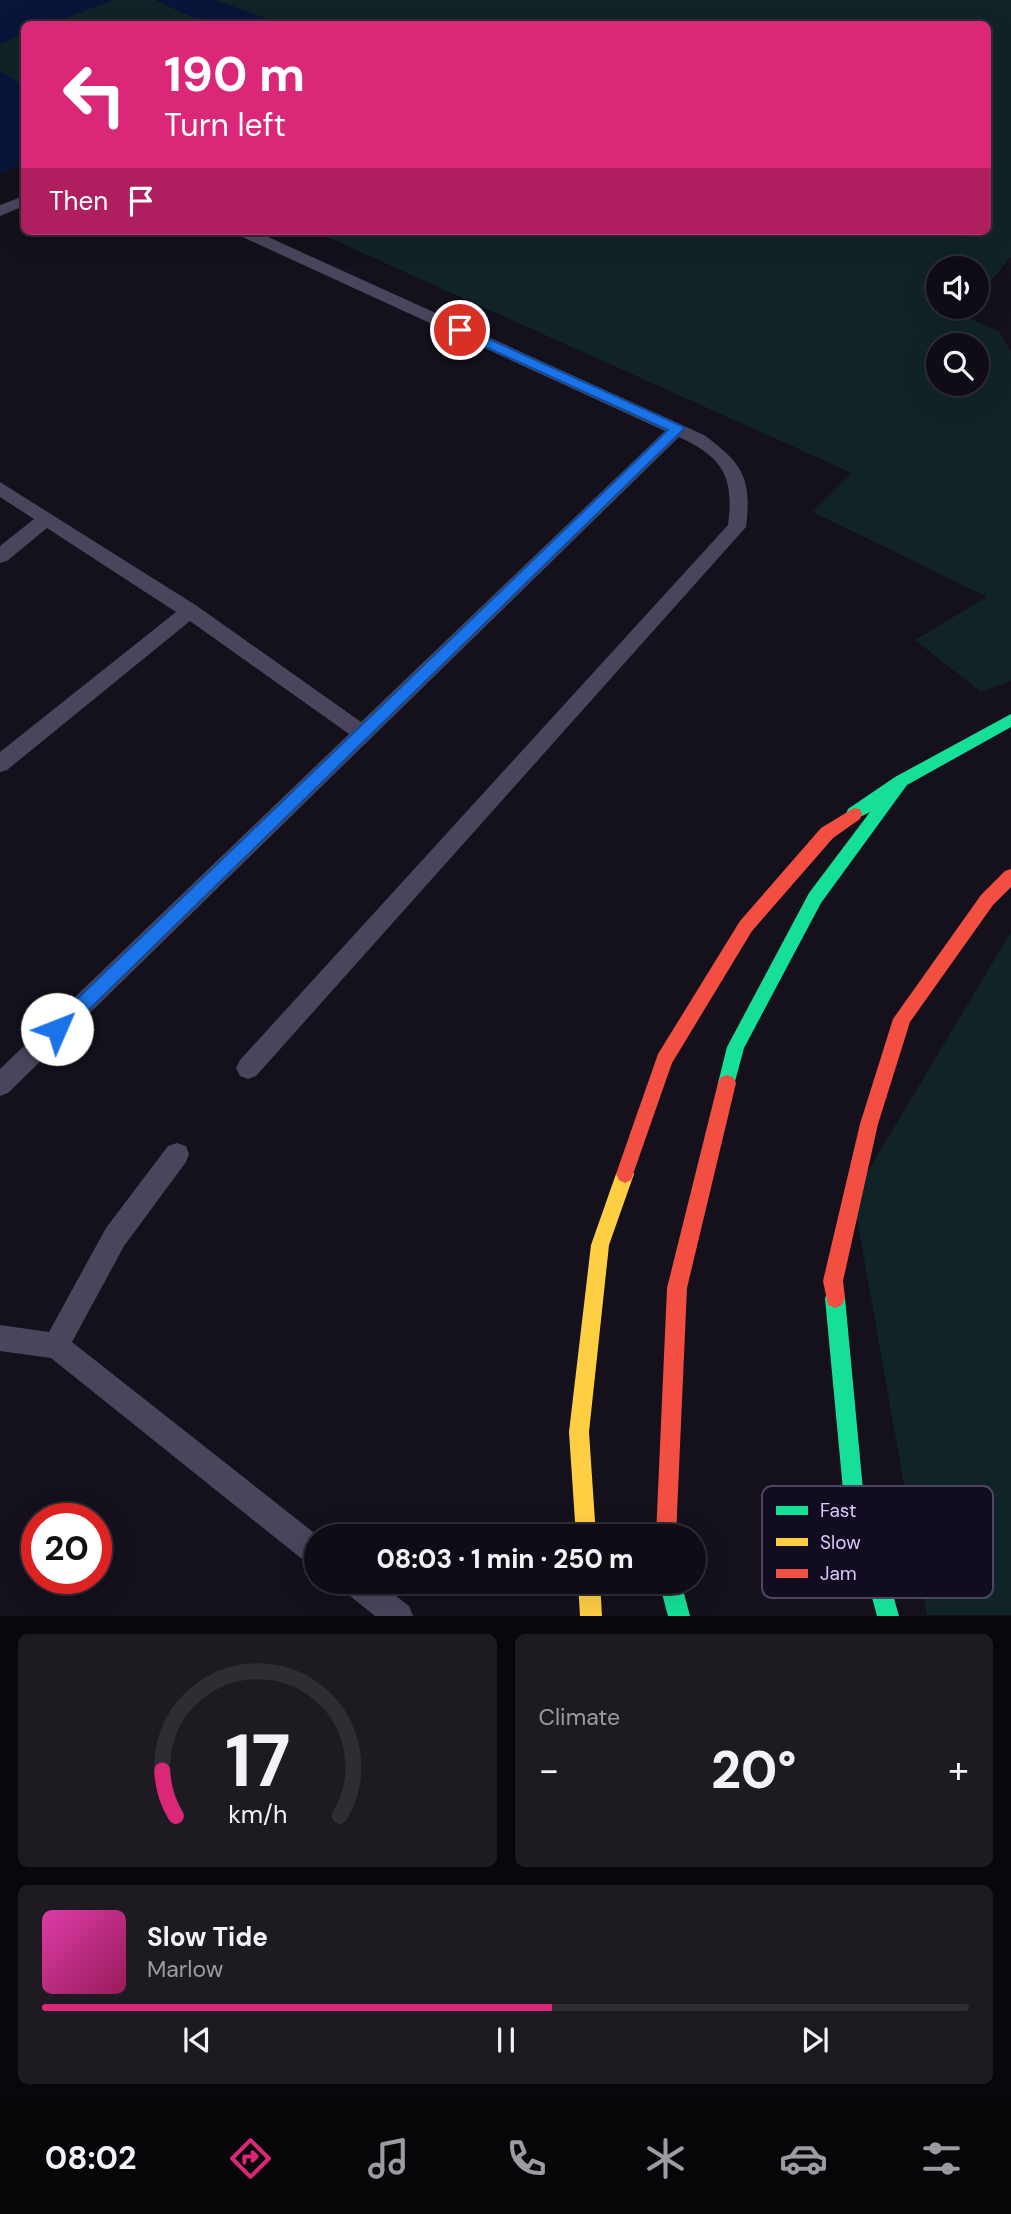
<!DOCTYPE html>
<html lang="en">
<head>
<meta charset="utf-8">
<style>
	body { margin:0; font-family:"DM Sans",sans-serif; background:#1d1a22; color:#f1f3f6; height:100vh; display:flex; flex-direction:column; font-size:26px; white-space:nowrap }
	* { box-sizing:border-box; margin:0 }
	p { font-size:23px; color:#9b9ba0 }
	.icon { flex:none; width:38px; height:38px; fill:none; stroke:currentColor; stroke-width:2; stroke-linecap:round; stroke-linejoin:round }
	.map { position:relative; height:1616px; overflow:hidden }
	.drawer { display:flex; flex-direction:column; gap:18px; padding:18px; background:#08070c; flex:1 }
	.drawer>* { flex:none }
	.banner { position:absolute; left:21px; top:21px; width:970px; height:214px; border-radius:10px; box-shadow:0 7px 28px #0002,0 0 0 2px #2f2c34; background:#db2777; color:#fff; overflow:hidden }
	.controls { position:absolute; left:926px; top:256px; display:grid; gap:14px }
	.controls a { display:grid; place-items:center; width:63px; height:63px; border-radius:50%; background:#0f0c15; box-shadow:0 7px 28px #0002,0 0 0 2px #2f2c34; font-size:35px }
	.speed { position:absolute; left:21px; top:1503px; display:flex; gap:14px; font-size:35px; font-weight:700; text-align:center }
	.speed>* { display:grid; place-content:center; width:91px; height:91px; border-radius:50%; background:#0f0c15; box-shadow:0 7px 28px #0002,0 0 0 2px #2f2c34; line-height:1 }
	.speed .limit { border:10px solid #d22; background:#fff; color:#111 }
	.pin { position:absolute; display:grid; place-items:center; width:60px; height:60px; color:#fff; margin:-30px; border:4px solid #fff; border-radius:50%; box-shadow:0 2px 7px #0007 }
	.me { position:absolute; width:77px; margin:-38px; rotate:46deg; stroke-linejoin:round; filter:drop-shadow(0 0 5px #0008) }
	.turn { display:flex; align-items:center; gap:24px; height:147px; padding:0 28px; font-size:32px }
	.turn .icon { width:91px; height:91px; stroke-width:2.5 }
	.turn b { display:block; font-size:49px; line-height:60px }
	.then { display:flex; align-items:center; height:66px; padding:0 28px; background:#0003; gap:14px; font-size:26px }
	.big { font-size:52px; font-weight:800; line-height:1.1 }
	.drawer .tile { flex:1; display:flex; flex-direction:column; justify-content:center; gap:10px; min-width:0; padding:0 24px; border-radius:10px; background:#1d1a22 }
	.drawer .dial { align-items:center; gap:0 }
	.dial svg { height:182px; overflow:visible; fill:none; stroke:#2f2c34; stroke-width:7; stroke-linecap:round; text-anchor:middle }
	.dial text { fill:#f1f3f6; stroke:none }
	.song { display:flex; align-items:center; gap:21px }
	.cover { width:84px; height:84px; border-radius:10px; background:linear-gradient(135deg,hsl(320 70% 55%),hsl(330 70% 35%)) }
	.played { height:7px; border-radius:4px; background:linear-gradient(90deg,#db2777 55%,#2f2c34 55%) }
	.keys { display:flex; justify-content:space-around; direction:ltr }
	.heat { display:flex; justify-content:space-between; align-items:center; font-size:38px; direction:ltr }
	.drawer .tiles { flex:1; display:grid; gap:18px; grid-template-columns:1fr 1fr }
	.tile:last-child { grid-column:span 2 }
	.trip { position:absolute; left:304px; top:1524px; width:402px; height:70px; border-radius:35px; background:#0f0c15; box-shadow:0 7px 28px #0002,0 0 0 2px #2f2c34; font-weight:800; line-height:70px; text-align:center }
	.dock { display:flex; height:112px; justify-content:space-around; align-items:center; background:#060508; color:#9b9ba0 }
	.dock .icon { width:49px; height:49px }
	.dock .on { color:#db2777 }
	.dock b { font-size:32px; color:#f1f3f6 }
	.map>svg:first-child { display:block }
	.green { fill:#102428; fill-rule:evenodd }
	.water { fill:#09143b }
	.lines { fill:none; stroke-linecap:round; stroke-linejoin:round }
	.lane { fill:#4a455d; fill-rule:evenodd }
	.fast { fill:#16e098; fill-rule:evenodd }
	.slow { fill:#ffcf43; fill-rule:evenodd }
	.jam { fill:#f24e42; fill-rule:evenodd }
	.route { fill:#1a73e8; stroke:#114b97; stroke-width:2 }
	.key { fill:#120c20; stroke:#4e4563; stroke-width:2 }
	.key-label { font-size:19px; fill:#d9cbff }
</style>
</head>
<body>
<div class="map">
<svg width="1011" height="1616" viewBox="0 0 1011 1616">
	<rect width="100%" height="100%" fill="#14101c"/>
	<g class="green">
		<path d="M113,0H155L208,24H49Z"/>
		<path d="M214,0H1011V257L977,297L976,268H938V306H969L962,315L998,331L1011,352V681L981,692L915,640L987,597L813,512L852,473L314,231H987V24H281ZM938,345H976V383H938Z"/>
		<path d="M24,34V86L0,71V44Z"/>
		<path d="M1011,932V1615H927L853,1196Z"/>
	</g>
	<g class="water">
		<path d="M0,0H113L49,24H24V34L0,44Z"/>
		<path d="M155,0H214L281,24H208Z"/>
		<path d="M0,71L24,86V163L0,174Z"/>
	</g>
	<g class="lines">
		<g class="lane">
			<path d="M24,196V206L0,216V205Z"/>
			<path d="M234,231H255L704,435C743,464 752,478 746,527L256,1076L248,1079L240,1076L236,1068L240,1060L728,525C734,477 724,458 679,437L8,1093L0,1096V1069L349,734L190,621L7,770L0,772V752L176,612L47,528L7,561L0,563V546L34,519L0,497V482L197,606L361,722L665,431L236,234Z"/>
			<path d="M177,1143L186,1146L189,1154L186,1162L124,1246L72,1342L318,1536L317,1567L307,1563L51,1358L0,1351V1325L49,1332L106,1228L168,1146Z"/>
			<path d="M341,1582H378L409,1606L413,1616H375L345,1592Z"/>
		</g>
		<g class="fast">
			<path d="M1011,714V727L907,785L821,903L744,1048L733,1089L727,1091L721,1089L718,1083L727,1047L809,893L870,812L854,820L848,819L846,814L848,809L895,777Z"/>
			<path d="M835,1288L842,1291L845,1298L863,1490L899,1616H877L843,1490L825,1298L828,1291Z"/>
			<path d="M659,1582H681L690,1616H668Z"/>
		</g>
		<g class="slow">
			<path d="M625,1165L631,1168L634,1174L609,1245L589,1432L596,1536H576L569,1432L591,1245L616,1174L619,1168Z"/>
			<path d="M578,1582H600L602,1616H580Z"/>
		</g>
		<g class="jam">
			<path d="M854,808L860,809L862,814L860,819L833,838L752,931L672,1063L631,1180L625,1183L619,1180L616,1174L658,1054L740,921L821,828Z"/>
			<path d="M1011,869V887L993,905L910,1022L878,1124L843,1281L845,1298L842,1305L835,1308L828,1305L823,1281L860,1124L893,1019L981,895L1005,871Z"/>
			<path d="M727,1075L733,1077L736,1083L687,1288L676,1536H656L667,1288L718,1083L721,1077Z"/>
		</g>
	</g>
	<path class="route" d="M460,326L682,426L684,429L63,1035L57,1037L51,1035L48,1029L51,1024L668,430L455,333L453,330Z"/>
	<rect x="762" y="1486" width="231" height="112" rx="10" class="key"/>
	<rect x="776" y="1506" width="32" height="9" fill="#16e098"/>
	<rect x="776" y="1538" width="32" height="8" fill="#ffcf43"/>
	<rect x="776" y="1569" width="32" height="9" fill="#f24e42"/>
	<g class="key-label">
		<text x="820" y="1517">Fast</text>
		<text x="820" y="1549">Slow</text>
		<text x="820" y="1580">Jam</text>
	</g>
</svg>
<div class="controls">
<a><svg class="icon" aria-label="sound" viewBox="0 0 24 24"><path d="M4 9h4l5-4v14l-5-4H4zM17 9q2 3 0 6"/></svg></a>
<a><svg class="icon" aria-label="search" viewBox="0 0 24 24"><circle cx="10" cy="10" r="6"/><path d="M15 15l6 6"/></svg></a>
</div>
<div class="speed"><div class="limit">20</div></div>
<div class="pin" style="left:460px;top:330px;background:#d93025"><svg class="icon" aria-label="arrive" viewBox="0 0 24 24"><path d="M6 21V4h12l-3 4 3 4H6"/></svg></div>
<svg class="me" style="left:57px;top:1029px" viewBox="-20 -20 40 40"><circle r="19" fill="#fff"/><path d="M0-13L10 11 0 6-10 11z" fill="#1a73e8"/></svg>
<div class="trip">08:03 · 1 min · 250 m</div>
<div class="banner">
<div class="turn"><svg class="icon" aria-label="left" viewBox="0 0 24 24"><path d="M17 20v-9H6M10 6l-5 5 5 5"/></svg><div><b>190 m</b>Turn left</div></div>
<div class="then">Then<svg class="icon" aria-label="arrive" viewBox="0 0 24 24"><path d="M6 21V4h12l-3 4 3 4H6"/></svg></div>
</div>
</div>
<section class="drawer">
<div class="tiles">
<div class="tile dial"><svg viewBox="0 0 100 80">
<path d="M14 69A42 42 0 1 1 86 69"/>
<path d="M14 69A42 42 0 0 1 8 49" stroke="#db2777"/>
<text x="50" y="56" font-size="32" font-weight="700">17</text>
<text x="50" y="72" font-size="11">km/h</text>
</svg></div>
<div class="tile"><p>Climate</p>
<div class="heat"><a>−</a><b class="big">20°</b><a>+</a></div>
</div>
<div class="tile">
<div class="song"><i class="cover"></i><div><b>Slow Tide</b><p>Marlow</p></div></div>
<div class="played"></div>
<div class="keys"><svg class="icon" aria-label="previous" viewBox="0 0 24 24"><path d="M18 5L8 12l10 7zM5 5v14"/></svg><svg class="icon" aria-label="pause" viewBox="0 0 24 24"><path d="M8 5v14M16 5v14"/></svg><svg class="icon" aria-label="next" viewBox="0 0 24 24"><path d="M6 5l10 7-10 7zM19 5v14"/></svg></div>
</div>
</div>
</section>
<nav class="dock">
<b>08:02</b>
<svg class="icon on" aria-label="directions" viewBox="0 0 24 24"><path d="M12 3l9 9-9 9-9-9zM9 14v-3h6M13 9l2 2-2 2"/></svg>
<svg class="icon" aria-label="music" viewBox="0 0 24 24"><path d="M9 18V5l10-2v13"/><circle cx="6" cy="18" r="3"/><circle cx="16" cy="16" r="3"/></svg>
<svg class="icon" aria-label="phone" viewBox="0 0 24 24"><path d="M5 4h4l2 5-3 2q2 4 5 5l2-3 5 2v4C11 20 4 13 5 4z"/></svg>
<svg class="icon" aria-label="climate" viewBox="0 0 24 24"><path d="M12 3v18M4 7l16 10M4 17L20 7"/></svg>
<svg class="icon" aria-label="car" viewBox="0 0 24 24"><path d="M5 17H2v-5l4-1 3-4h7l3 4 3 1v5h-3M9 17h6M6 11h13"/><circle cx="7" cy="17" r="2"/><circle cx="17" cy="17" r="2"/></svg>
<svg class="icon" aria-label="filters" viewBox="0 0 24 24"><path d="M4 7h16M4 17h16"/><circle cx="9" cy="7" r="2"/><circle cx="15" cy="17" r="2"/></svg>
</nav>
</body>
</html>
